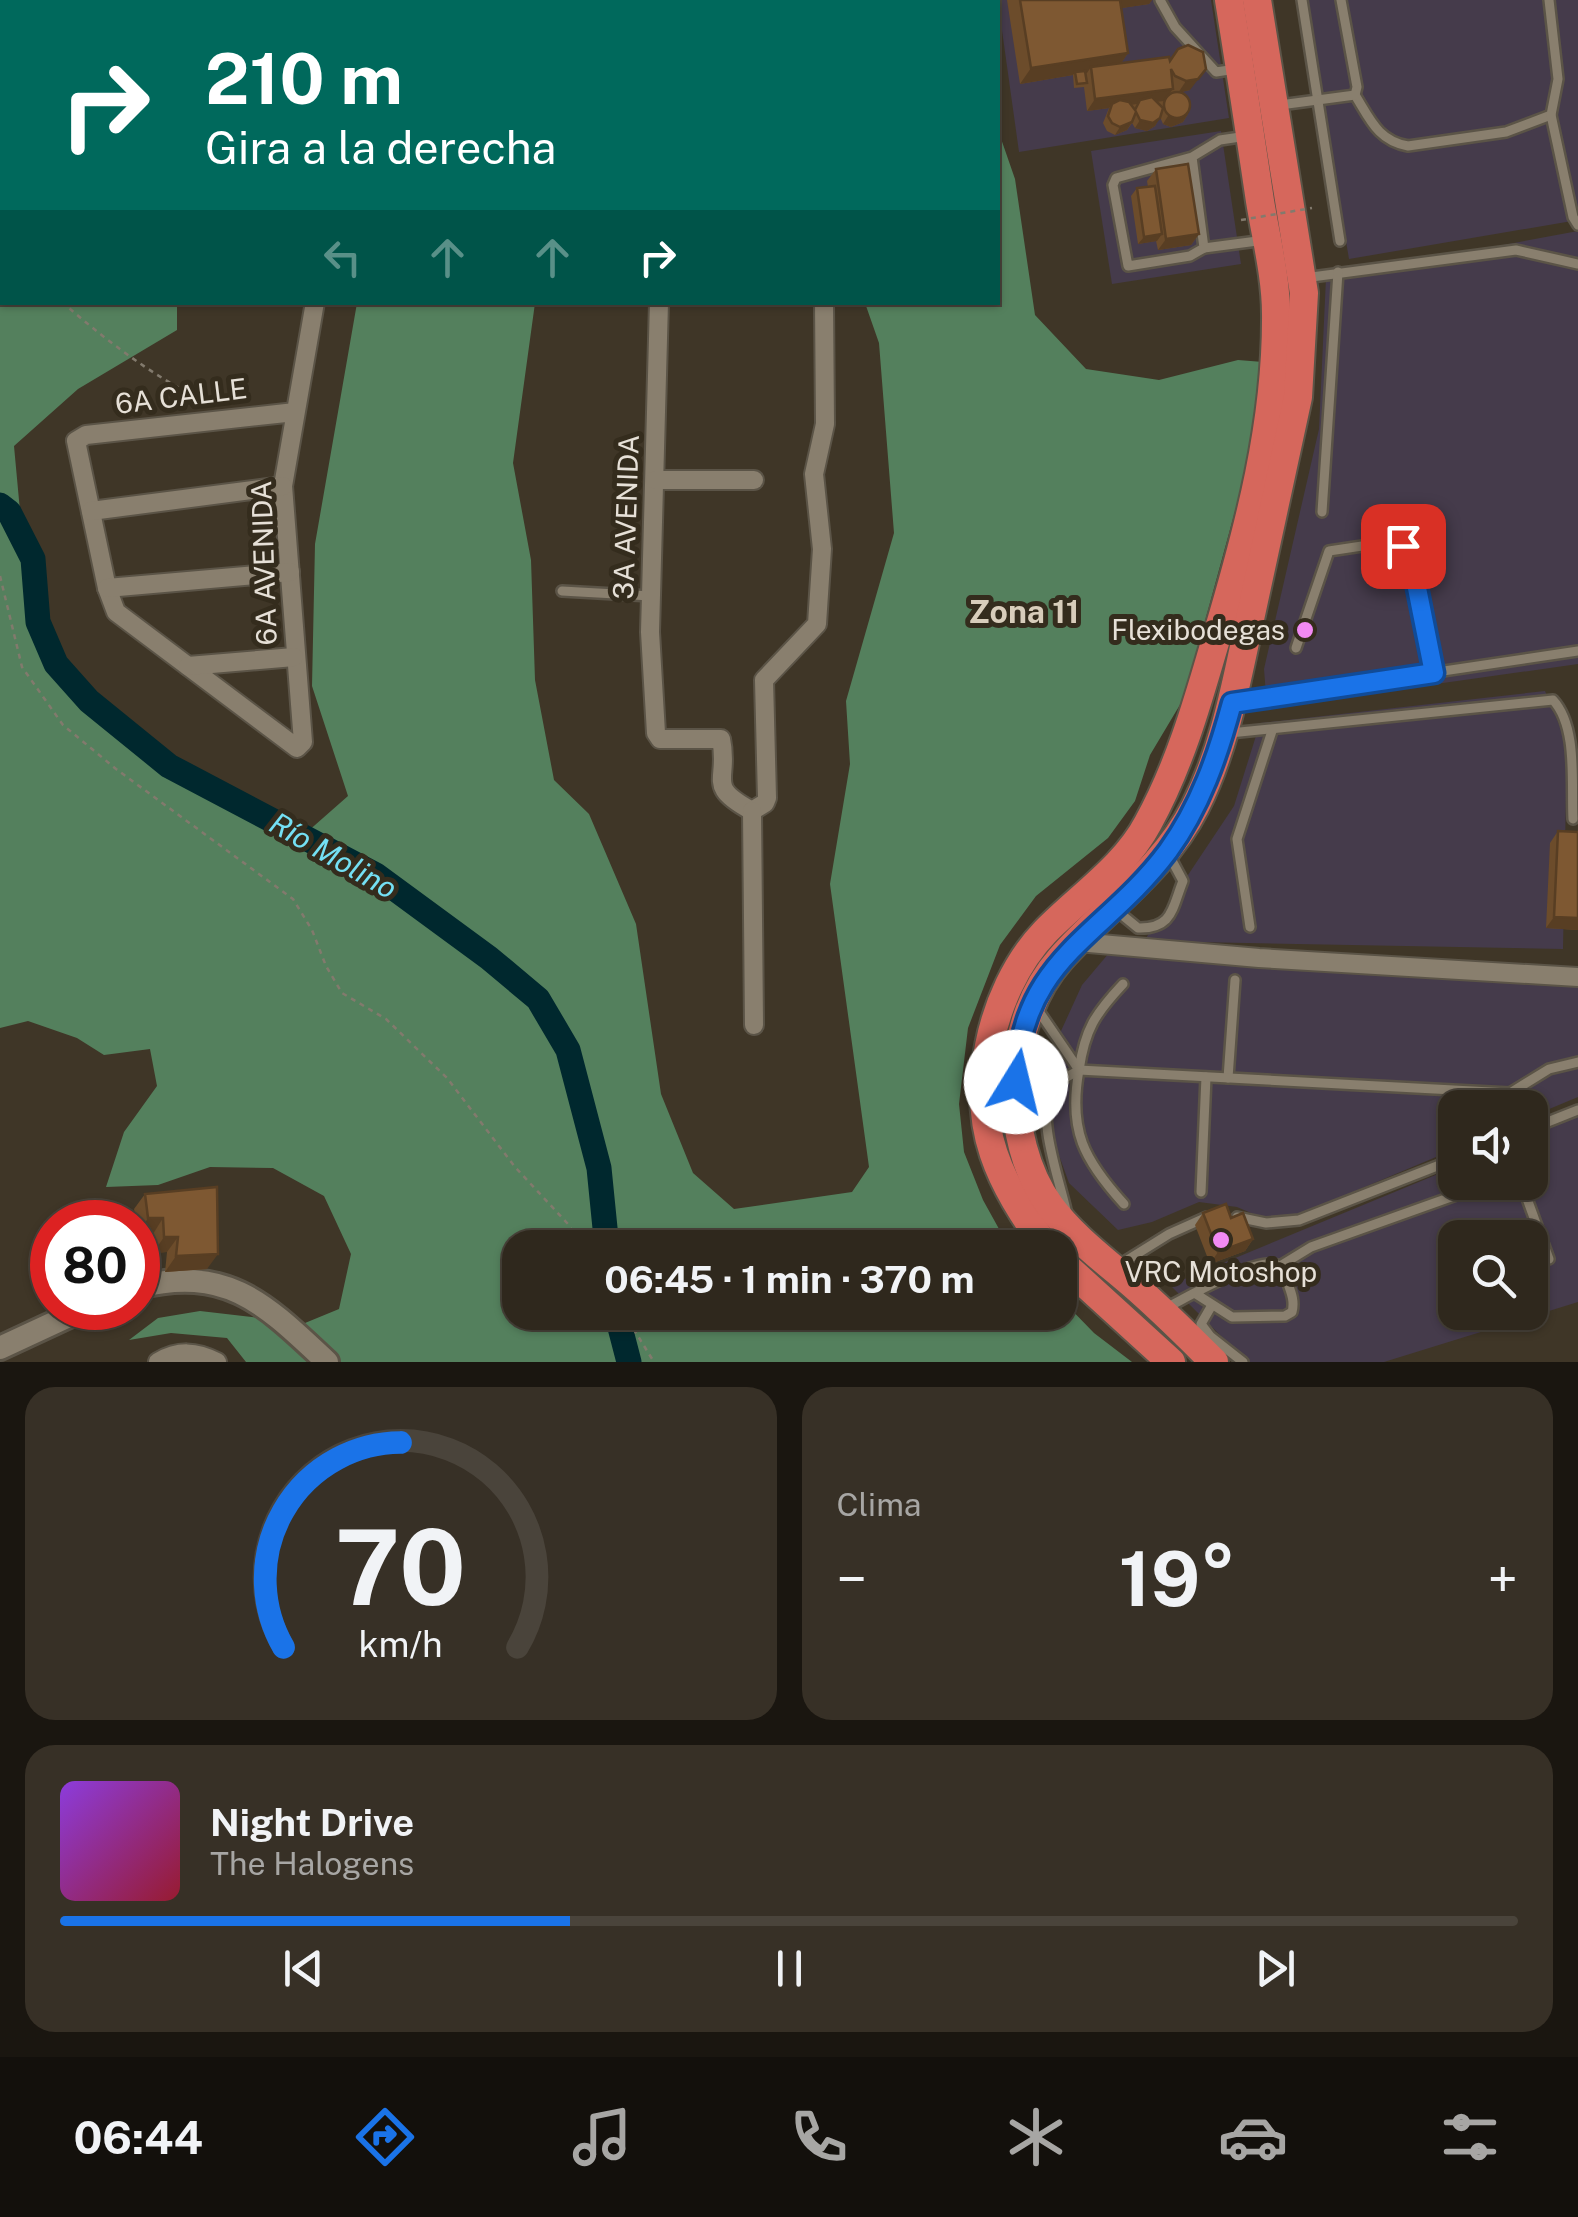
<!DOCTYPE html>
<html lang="es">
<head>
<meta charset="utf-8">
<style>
	body { margin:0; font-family:"Public Sans",sans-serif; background:#373026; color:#f1f3f6; height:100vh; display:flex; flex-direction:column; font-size:38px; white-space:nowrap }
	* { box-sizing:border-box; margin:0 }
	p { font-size:32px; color:#a7a6a4 }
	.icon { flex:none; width:55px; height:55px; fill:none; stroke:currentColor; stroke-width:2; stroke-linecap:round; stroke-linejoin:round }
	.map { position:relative; height:1362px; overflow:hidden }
	.drawer { display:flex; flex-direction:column; gap:25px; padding:25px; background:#1a1610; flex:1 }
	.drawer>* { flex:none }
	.top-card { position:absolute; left:0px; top:0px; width:1000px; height:305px; box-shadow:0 2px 8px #0004,0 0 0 2px #4a443b; background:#00695c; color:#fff; overflow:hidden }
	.buttons { position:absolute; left:1438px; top:1090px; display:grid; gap:20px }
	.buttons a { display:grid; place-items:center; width:110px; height:110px; border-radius:20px; background:#2f281d; box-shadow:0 2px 8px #0004,0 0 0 2px #4a443b; font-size:50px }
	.speed { position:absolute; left:30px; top:1200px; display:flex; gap:20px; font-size:50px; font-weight:700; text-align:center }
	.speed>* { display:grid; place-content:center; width:130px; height:130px; border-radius:50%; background:#2f281d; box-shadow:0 2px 8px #0004,0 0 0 2px #4a443b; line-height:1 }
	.speed .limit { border:15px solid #d22; background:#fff; color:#111 }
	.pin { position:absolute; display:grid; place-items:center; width:85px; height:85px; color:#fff; margin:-42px; border-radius:20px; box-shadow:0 5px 15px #0006 }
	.me { position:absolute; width:110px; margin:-55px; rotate:9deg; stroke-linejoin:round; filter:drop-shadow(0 0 8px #0008) }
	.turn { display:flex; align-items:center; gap:35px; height:210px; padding:0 40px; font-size:45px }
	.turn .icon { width:130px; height:130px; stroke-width:2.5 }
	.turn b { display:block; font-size:70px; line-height:85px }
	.lanes { display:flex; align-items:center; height:95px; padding:0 40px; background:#0003; justify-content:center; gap:50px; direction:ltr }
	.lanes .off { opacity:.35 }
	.big { font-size:75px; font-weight:700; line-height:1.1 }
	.drawer .card { flex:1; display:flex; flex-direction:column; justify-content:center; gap:15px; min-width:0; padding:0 35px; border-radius:30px; background:#373026 }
	.drawer .dial { align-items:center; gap:0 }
	.dial svg { height:260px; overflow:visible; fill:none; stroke:#4a443b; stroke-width:7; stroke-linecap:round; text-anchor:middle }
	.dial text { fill:#f1f3f6; stroke:none }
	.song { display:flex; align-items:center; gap:30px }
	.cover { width:120px; height:120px; border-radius:15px; background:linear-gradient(135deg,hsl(270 70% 55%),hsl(350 70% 35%)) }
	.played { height:10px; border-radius:5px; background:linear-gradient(90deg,#1a73e8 35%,#4a443b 35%) }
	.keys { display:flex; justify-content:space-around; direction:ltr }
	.heat { display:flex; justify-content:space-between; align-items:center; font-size:55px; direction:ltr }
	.drawer .tiles { flex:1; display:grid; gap:25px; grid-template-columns:1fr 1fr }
	.card:last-child { grid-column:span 2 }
	.trip { position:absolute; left:502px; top:1230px; width:575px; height:100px; border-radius:30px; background:#2f281d; box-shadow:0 2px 8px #0004,0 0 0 2px #4a443b; font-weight:700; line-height:100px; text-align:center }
	.dock { display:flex; height:160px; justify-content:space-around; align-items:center; background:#13100c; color:#a7a6a4 }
	.dock .icon { width:70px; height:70px }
	.dock .selected { color:#1a73e8 }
	.dock b { font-size:45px; color:#f1f3f6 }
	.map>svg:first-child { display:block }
	.industrial { fill:#453b4b; fill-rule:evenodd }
	.forest { fill:#54805d }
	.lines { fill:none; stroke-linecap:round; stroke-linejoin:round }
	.river { stroke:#00282e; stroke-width:25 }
	.service-casing { stroke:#5b5447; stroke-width:14 }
	.minor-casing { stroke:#5b5447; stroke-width:22 }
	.secondary-casing { stroke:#5b5447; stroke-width:28 }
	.trunk-casing { stroke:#5b5447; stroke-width:32 }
	.path { stroke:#827a6d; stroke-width:2.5; stroke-dasharray:5 5; stroke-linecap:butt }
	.service { stroke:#897f6e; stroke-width:9 }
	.minor { stroke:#897f6e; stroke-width:18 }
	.secondary { stroke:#897f6e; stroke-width:22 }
	.trunk { stroke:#d6675c; stroke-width:28 }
	.path-bridge { stroke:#827a6d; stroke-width:2.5; stroke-dasharray:5 5; stroke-linecap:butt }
	.wall { fill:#6c4c2b }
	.shaded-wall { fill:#583e23 }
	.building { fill:#7e5832; stroke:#583e23; stroke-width:2.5 }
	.route-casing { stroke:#114b97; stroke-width:25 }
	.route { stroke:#1a73e8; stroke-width:18 }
	.poi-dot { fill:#f28af3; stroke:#342c1d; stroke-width:4 }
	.labels { text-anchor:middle; stroke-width:10; stroke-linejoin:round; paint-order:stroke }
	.street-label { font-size:28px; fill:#e6e0d7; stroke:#342c1d }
	.poi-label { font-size:28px; fill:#e6e0d7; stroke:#342c1d; text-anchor:end }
	.water-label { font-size:30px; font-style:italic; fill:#74e0f4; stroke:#342c1d }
	.quarter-label { font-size:32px; font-weight:bold; fill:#d8cdbb; stroke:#342c1d }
</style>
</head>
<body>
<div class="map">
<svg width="1578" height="1362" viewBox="0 0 1578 1362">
	<rect width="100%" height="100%" fill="#3f3627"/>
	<g class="industrial">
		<path d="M994,0H1211L1229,118L1019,152L998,2Z"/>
		<path d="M1305,0H1578V220L1349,259Z"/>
		<path d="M1221,131L1241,264L1112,284L1091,151Z"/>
		<path d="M1578,231V664L1267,708L1264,669L1319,429L1326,278Z"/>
		<path d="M1545,691L1567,743L1563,949L1144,941L1234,806L1260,723Z"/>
		<path d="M1109,953L1578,985V1097L1530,1117V1108H1455V1149L1277,1224L1237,1207L1199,1202L1152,1222L1118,1230L1069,1183L1048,1125L1045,1066L1082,985Z"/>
		<path d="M1578,1116V1302L1384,1362H1247L1170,1285L1455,1167V1182H1530V1135ZM1455,1238H1530V1312H1455Z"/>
	</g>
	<g class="forest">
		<path d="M0,0H106L2,2V302L177,303V330L78,389L14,446L26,576L69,678L189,775L298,840L348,796L312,686L315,544L357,303H535L513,463L531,560L535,680L554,780L589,814L636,924L661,1094L693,1173L734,1209L852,1192L869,1167L830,884L850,764L846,701L894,533L879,343L865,303L998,302V130L1015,179L1035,315L1086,369L1159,380L1238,360L1263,362L1246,471L1184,698L1150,755L1135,801L1108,838L1036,896L1000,945L968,1028L959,1104L964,1152L983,1200L1009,1247L520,1248V1312H1060V1298L1094,1333L1132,1362H246L227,1338L171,1333L129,1340L158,1318L200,1311L305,1323L339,1309L351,1254L324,1196L273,1168L210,1167L158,1185L106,1187L124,1132L157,1086L150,1049L104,1055L77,1038L28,1021L0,1028Z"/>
		<path d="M304,0H541L540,2Z"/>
		<path d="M756,0H926L927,2H757Z"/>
	</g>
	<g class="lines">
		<g class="river">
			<path d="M0,505L9,512L33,559L38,622L56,664L89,701L169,766L376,875L489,958L538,999L568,1050L599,1168L607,1248"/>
			<path d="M616,1312L629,1362"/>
		</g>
		<g class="service-casing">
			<g id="service">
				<path d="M1160,0L1175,27L1216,72L1236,69"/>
				<path d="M1302,0L1340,241"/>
				<path d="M1355,95C1370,119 1378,141 1408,146L1506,132L1551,115L1558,79L1549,0"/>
				<path d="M1280,105L1355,95L1357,87L1341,0"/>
				<path d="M1551,115L1573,217L1578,225"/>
				<path d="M1192,157L1204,248L1190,256L1128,266L1113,185L1116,178L1192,157L1220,140L1247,136"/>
				<path d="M1204,248L1265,240"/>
				<path d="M1304,278L1516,250L1578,264"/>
				<path d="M1322,512L1338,272"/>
				<path d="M562,591L651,596"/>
				<path d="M1296,648L1329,551L1395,541L1411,558L1434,673"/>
				<path d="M1235,702L1578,651"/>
				<path d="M1230,733L1553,700C1578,727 1571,784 1573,819"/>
				<path d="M1116,910L1138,928C1173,929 1172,908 1183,881L1168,853"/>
				<path d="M1250,927L1237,839L1272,731"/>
				<path d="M1038,1010L1079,1070"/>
				<path d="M1228,1078L1235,980"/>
				<path d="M1530,1129L1578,1110"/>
				<path d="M1521,1182L1549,1259"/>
				<path d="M1201,1192L1206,1077"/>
				<path d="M1124,1204C1084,1160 1068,1130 1079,1070L1510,1093L1549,1069L1578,1062"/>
				<path d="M1066,1210C1060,1182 1034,1110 1053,1087C1059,1080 1071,1075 1079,1070C1085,1029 1095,1014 1123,984"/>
				<path d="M1237,1217L1266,1223L1299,1220L1455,1159"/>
				<path d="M138,1252L147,1249"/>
				<path d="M1280,1266L1311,1247L1493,1182"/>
				<path d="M1116,1267L1169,1234L1207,1217"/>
				<path d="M1212,1305L1201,1324L1210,1336L1243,1362"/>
				<path d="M1164,1309C1186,1298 1251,1260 1274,1264C1283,1266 1285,1273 1287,1281C1291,1292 1295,1301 1292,1312L1285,1316L1232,1317L1196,1294"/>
			</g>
		</g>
		<g class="minor-casing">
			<g id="minor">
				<path d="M142,2V0"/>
				<path d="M668,2V0"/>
				<path d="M659,302L650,632L656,733L660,739H721C730,781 704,785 752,811"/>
				<path d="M295,412L86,435L76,441L107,588L116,612L297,748L303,742L283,486L315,302"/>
				<path d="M655,480H754"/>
				<path d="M91,511L283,486"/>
				<path d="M107,588L290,572"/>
				<path d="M188,666L294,657"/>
				<path d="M752,811L765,803L767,798L764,680L817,624L822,549L814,474L825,424L824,302"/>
				<path d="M752,811L754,1025"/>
				<path d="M1078,942L1259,958L1578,977"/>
				<path d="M158,1362C178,1350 196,1351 217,1362"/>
			</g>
		</g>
		<g class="secondary-casing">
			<g id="secondary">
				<path d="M138,1287C228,1265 265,1304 327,1362"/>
				<path d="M0,1348L86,1308"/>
			</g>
		</g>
		<g class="trunk-casing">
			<g id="trunk">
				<path d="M1047,1248C999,1182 972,1129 989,1046C997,1005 1016,962 1045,932C1079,897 1125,867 1148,823C1181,763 1199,697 1218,632C1249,528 1277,422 1276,314C1276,277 1266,238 1260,201C1250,134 1240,67 1229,0"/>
				<path d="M1060,1261L1171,1362"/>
				<path d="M1214,1362C1187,1335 1161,1309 1132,1284C1104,1260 1072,1236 1050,1206C1001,1138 1004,1022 1060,959C1106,907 1163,870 1195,807C1225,748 1236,683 1250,619C1266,545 1282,471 1298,397L1304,293L1257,0"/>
			</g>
		</g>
		<g class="path">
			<path d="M62,302C108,342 157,380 213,405"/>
			<path d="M0,576L22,667L63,725L116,769L293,899L312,930L326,966L342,993L386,1019L447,1078L515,1167L568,1224L583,1248"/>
			<path d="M623,1312L654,1362"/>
		</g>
		<use href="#service" class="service"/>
		<use href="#minor" class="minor"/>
		<use href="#secondary" class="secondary"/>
		<use href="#trunk" class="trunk"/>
		<path class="path-bridge" d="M1241,220L1312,208"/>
	</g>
	<g class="wall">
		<path d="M1007,0H1152L1149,4L1121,8L1128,53L1121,63L1169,60L1178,49L1190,90L1181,92L1188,114L1183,122L1171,127L1163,124L1160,117L1155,126L1147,131L1135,128L1132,123L1127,130L1115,135L1107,131L1103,123L1109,108L1087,111L1084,87L1074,88L1073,75L1020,84Z"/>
		<path d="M1156,169L1199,234L1191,245L1158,250L1156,241L1138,244L1131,196L1137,188L1148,187L1147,181Z"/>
		<path d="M1558,831L1578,832V930L1546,928L1550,843Z"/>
		<path d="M145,1194L207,1269L165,1272L167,1252L153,1253V1234H138V1222H136L134,1209Z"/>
		<path d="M1203,1213L1231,1218L1253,1239L1245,1251L1210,1264L1195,1225Z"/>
	</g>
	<g class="shaded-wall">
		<path d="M1116,0H1152L1149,4L1109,10Z"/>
		<path d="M1128,53L1118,68L1091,67L1087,73L1076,75L1075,72L1073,75L1020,84L1031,68Z"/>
		<path d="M1206,69L1190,90L1178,93L1186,81Z"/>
		<path d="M1173,89L1164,101L1138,104L1140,100L1137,104L1111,108L1112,104L1109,108L1087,111L1095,99Z"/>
		<path d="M1188,114L1183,122L1171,127L1163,124L1168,116Z"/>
		<path d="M1160,118L1155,126L1147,131L1135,128L1140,120Z"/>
		<path d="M1132,122L1127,130L1115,135L1120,127Z"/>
		<path d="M1162,234L1157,241L1138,244L1144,237Z"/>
		<path d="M1199,234L1191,245L1158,250L1166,239Z"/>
		<path d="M1554,917L1578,918V930L1546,928Z"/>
		<path d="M148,1218H163L153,1234H138Z"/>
		<path d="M164,1237H178L167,1252L153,1253Z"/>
		<path d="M1253,1239L1245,1251L1210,1264L1218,1252Z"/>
		<path d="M218,1254L207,1269L165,1272L176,1256Z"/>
	</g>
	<g class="building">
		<path d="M1020,0H1120L1128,53L1031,68Z"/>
		<path d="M1188,45L1203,52L1206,69L1198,79L1186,81L1175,76L1171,69L1173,89L1095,99L1091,67L1169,57L1170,61L1178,49Z"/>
		<path d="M1085,71L1087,83L1077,84L1075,72Z"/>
		<circle cx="1177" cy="105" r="13"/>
		<path d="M1152,97L1163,108L1160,118L1153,123L1140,120L1136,112L1132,122L1120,127L1112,123L1108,116L1112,104L1120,100L1129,102L1135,110L1140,100Z"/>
		<path d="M1188,164L1199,234L1166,239L1156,169Z"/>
		<path d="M1155,186L1162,234L1144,237L1137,188Z"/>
		<path d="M1558,831L1578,832V918L1554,917Z"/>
		<path d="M217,1187L218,1254L176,1256L178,1237H164L163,1218H148L145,1194Z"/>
		<path d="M1226,1204L1231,1218L1243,1213L1253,1239L1218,1252L1203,1213Z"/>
	</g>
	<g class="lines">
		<g class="route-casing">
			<path id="route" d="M1016,1082C1020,957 1104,937 1168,851C1200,807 1218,755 1232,703L1434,673L1411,558L1403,546"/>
		</g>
		<use href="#route" class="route"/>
	</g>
	<g class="poi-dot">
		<circle cx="1305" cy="630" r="10"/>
		<circle cx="1221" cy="1240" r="10"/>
	</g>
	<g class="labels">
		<g class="street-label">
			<text transform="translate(181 396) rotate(-7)" y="10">6A CALLE</text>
			<text transform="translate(626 517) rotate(-88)" y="10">3A AVENIDA</text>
			<text transform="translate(264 563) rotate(-92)" y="10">6A AVENIDA</text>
		</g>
		<g class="poi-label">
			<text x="1285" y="640">Flexibodegas</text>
			<text x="1221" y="1282" text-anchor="middle">VRC Motoshop</text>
		</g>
		<g class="water-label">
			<text transform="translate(333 856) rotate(30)" y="10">Río Molino</text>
		</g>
		<g class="quarter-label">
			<text x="1024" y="623">Zona 11</text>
		</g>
	</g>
</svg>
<div class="buttons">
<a><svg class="icon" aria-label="sound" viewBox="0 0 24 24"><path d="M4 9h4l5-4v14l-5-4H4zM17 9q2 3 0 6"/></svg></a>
<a><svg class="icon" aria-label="search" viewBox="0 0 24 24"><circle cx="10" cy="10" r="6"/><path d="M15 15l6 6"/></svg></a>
</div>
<div class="speed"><div class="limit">80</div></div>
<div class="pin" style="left:1403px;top:546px;background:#d93025"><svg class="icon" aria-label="arrive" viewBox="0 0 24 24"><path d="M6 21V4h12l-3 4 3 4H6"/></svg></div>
<svg class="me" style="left:1016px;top:1082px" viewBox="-20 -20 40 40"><circle r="19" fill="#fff"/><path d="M0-13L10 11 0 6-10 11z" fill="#1a73e8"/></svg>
<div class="trip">06:45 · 1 min · 370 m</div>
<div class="top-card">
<div class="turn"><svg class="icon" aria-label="right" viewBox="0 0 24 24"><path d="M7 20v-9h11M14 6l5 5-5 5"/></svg><div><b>210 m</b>Gira a la derecha</div></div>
<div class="lanes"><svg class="icon off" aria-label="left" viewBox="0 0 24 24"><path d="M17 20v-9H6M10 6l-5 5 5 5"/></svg><svg class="icon off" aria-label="ahead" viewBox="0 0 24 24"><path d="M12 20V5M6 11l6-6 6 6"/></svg><svg class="icon off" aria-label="ahead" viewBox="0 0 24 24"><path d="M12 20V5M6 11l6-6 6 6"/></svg><svg class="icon" aria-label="right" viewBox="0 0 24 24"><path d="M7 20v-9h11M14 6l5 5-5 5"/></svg></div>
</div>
</div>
<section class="drawer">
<div class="tiles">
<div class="card dial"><svg viewBox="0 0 100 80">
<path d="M14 69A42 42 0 1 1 86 69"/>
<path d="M14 69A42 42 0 0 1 50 6" stroke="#1a73e8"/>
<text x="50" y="56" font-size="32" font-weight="700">70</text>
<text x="50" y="72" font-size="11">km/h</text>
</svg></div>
<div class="card"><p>Clima</p>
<div class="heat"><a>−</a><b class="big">19°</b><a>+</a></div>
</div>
<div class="card">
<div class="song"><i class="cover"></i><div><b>Night Drive</b><p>The Halogens</p></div></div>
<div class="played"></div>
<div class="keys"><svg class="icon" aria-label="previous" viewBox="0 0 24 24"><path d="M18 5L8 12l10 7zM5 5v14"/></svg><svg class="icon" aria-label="pause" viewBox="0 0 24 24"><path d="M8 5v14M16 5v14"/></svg><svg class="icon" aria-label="next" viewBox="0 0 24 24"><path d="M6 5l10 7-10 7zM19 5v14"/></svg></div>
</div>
</div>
</section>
<nav class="dock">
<b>06:44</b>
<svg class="icon selected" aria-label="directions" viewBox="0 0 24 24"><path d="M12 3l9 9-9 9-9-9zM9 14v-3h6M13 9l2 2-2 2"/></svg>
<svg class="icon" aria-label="music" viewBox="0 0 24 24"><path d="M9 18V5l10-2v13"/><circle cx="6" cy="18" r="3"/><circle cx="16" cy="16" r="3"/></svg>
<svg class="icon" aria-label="phone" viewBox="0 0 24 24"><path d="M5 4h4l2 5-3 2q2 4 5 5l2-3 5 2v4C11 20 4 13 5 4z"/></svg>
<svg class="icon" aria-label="climate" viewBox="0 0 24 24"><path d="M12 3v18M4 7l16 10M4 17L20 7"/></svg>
<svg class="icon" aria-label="car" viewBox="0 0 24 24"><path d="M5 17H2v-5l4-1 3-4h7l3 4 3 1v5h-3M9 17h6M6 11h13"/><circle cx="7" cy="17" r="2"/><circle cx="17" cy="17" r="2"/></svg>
<svg class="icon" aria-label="filters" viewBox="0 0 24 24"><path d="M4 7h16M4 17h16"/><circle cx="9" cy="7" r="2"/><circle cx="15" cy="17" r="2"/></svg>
</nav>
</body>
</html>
